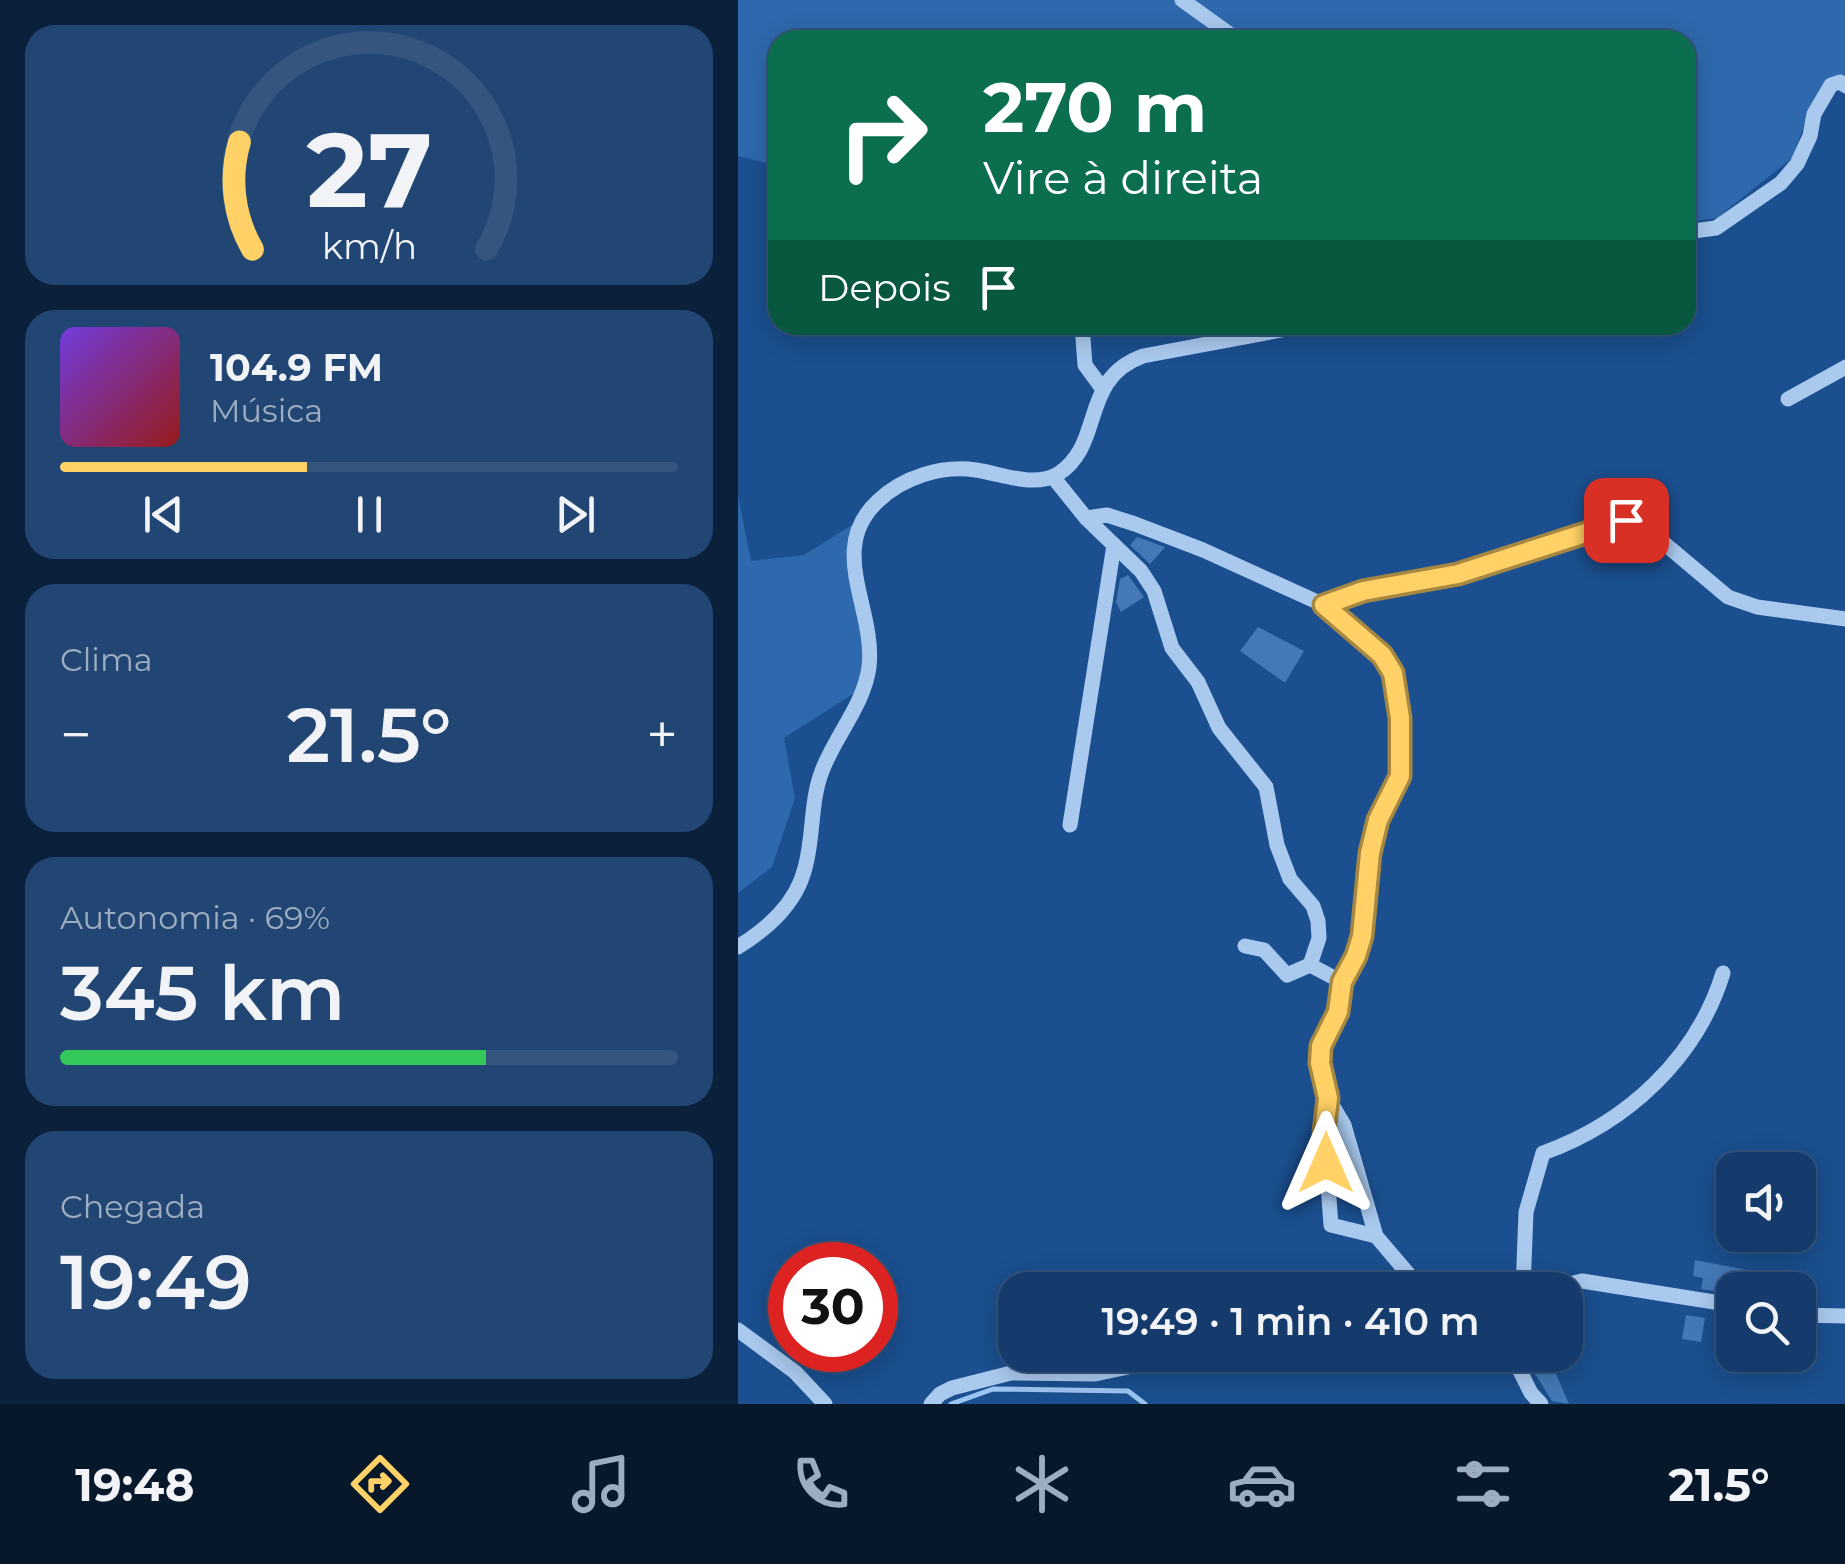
<!DOCTYPE html>
<html lang="pt">
<head>
<meta charset="utf-8">
<style>
	body { margin:0; font-family:Montserrat,sans-serif; background:#214673; color:#f1f3f6; height:100vh; display:flex; flex-direction:column; font-size:38px; white-space:nowrap }
	* { box-sizing:border-box; margin:0 }
	p { font-size:32px; color:#9dadc1 }
	.icon { flex:none; width:55px; height:55px; fill:none; stroke:currentColor; stroke-width:2; stroke-linecap:round; stroke-linejoin:round }
	.map { position:relative; flex:1; overflow:hidden }
	.drawer { display:flex; flex-direction:column; gap:25px; padding:25px; background:#0b203b; width:738px }
	.drawer>* { flex:none }
	.banner { position:absolute; left:30px; top:30px; width:928px; height:305px; border-radius:30px; box-shadow:0 5px 25px #0003,0 0 0 2px #33557e; background:#0b6e4f; color:#fff; overflow:hidden }
	.tools { position:absolute; left:978px; top:1152px; display:grid; gap:20px }
	.tools a { display:grid; place-items:center; width:100px; height:100px; border-radius:20px; background:#143b6b; box-shadow:0 5px 25px #0003,0 0 0 2px #33557e; font-size:50px }
	.speed { position:absolute; left:30px; top:1242px; display:flex; gap:20px; font-size:50px; font-weight:700; text-align:center }
	.speed>* { display:grid; place-content:center; width:130px; height:130px; border-radius:50%; background:#143b6b; box-shadow:0 5px 25px #0003,0 0 0 2px #33557e; line-height:1 }
	.speed .limit { border:15px solid #d22; background:#fff; color:#111 }
	.pin { position:absolute; display:grid; place-items:center; width:85px; height:85px; color:#fff; margin:-42px; border-radius:20px; box-shadow:0 5px 15px #0006 }
	.me { position:absolute; width:110px; margin:-55px; rotate:0deg; stroke-linejoin:round; filter:drop-shadow(0 0 8px #0008) }
	.turn { display:flex; align-items:center; gap:35px; height:210px; padding:0 50px; font-size:45px }
	.turn .icon { width:130px; height:130px; stroke-width:2.5 }
	.turn b { display:block; font-size:70px; line-height:85px }
	.then { display:flex; align-items:center; height:95px; padding:0 50px; background:#0003; gap:20px; font-size:38px }
	.big { font-size:75px; font-weight:600; line-height:1.1 }
	.drawer .widget { flex:1; display:flex; flex-direction:column; justify-content:center; gap:15px; min-width:0; padding:0 35px; border-radius:30px; background:#214673 }
	.drawer .dial { align-items:center; gap:0 }
	.dial svg { height:260px; overflow:visible; fill:none; stroke:#33557e; stroke-width:7; stroke-linecap:round; text-anchor:middle }
	.dial text { fill:#f1f3f6; stroke:none }
	.song { display:flex; align-items:center; gap:30px }
	.cover { width:120px; height:120px; border-radius:15px; background:linear-gradient(135deg,hsl(260 70% 55%),hsl(0 70% 35%)) }
	.played { height:10px; border-radius:5px; background:linear-gradient(90deg,#ffd166 40%,#33557e 40%) }
	.keys { display:flex; justify-content:space-around; direction:ltr }
	.heat { display:flex; justify-content:space-between; align-items:center; font-size:55px; direction:ltr }
	.charge { height:15px; border-radius:8px; background:linear-gradient(90deg,#34c759 69%,#33557e 0) }
	.trip { position:absolute; left:260px; top:1272px; width:585px; height:100px; border-radius:30px; background:#143b6b; box-shadow:0 5px 25px #0003,0 0 0 2px #33557e; font-weight:600; line-height:100px; text-align:center }
	.menu { display:flex; height:160px; justify-content:space-around; align-items:center; background:#08182b; color:#9dadc1 }
	.menu .icon { width:70px; height:70px }
	.menu .selected { color:#ffd166 }
	.menu b { font-size:45px; color:#f1f3f6 }
	main { display:flex; flex:1; min-height:0 }
	.map>svg:first-child { display:block }
	.green { fill:#2e69ad }
	.lines { fill:none; stroke-linecap:round; stroke-linejoin:round }
	.stream { stroke:#9cc4f0; stroke-width:5 }
	.building { fill:#4478b7 }
	.minor { stroke:#a9c9ee; stroke-width:15 }
	.route-casing { stroke:#a68842; stroke-width:25 }
	.route { stroke:#ffd166; stroke-width:18 }
</style>
</head>
<body>
<main>
<section class="drawer">
<div class="widget dial"><svg viewBox="0 0 100 80">
<path d="M14 69A42 42 0 1 1 86 69"/>
<path d="M14 69A42 42 0 0 1 10 36" stroke="#ffd166"/>
<text x="50" y="56" font-size="32" font-weight="700">27</text>
<text x="50" y="72" font-size="11">km/h</text>
</svg></div>
<div class="widget">
<div class="song"><i class="cover"></i><div><b>104.9 FM</b><p>Música</p></div></div>
<div class="played"></div>
<div class="keys"><svg class="icon" aria-label="previous" viewBox="0 0 24 24"><path d="M18 5L8 12l10 7zM5 5v14"/></svg><svg class="icon" aria-label="pause" viewBox="0 0 24 24"><path d="M8 5v14M16 5v14"/></svg><svg class="icon" aria-label="next" viewBox="0 0 24 24"><path d="M6 5l10 7-10 7zM19 5v14"/></svg></div>
</div>
<div class="widget"><p>Clima</p>
<div class="heat"><a>−</a><b class="big">21.5°</b><a>+</a></div>
</div>
<div class="widget"><p>Autonomia · 69%</p><b class="big">345 km</b><div class="charge"></div></div>
<div class="widget"><p>Chegada</p><b class="big">19:49</b></div>
</section>
<div class="map">
<svg width="1108" height="1404" viewBox="0 0 1108 1404">
	<rect width="100%" height="100%" fill="#1b4f8f"/>
	<g class="green">
		<path d="M0,0H1107V80L1069,118L1054,158L979,218L948,222V40H40V166L0,156Z"/>
		<path d="M0,496L13,561L66,555L125,518L120,527L130,639L126,687L46,738L57,798L34,867L0,893Z"/>
	</g>
	<g class="lines">
		<path class="stream" d="M213,1404L255,1389L390,1391L407,1404"/>
	</g>
	<g class="building">
		<path d="M399,537L427,547L412,564L392,545Z"/>
		<path d="M390,575L406,597L383,612L378,602L382,579Z"/>
		<path d="M520,627L566,651L547,683L502,651Z"/>
		<path d="M957,1260L1062,1280L1061,1290H990V1293L963,1289L965,1278L955,1276Z"/>
		<path d="M948,1315L967,1318L963,1342L944,1339Z"/>
		<path d="M804,1367L818,1374L831,1404L814,1401L794,1369Z"/>
	</g>
	<g class="lines">
		<g class="minor">
			<path d="M444,0L500,40"/>
			<path d="M948,232L978,228L1043,183L1059,164L1072,136L1076,114L1093,85L1102,82L1108,86"/>
			<path d="M344,325L347,365L364,388"/>
			<path d="M1050,399L1108,367"/>
			<path d="M315,477L348,518L403,571L416,591L434,648L460,682L481,728L528,787L539,845L552,879L575,906L580,921L581,938L572,965L604,982"/>
			<path d="M348,518L369,515L397,524L465,550L586,605L644,655L655,673L662,718L661,776L640,820L632,853L623,935L618,956L604,982L600,1012L583,1046L582,1063L590,1098L606,1125L638,1236L683,1289"/>
			<path d="M586,605L625,591L720,574L888,520L902,523L990,597L1019,607L1108,619"/>
			<path d="M332,825L376,545"/>
			<path d="M507,946L526,950L549,975L572,965"/>
			<path d="M0,947C30,928 58,904 67,868C76,836 72,802 84,771C97,736 126,705 131,667C138,609 88,549 140,501C165,477 204,465 238,470C264,474 296,488 320,474C367,444 341,379 405,356L570,325"/>
			<path d="M590,1098L586,1132L593,1225L638,1236"/>
			<path d="M785,1290L788,1212L805,1153C889,1123 959,1058 985,973"/>
			<path d="M806,1290L844,1281L995,1305"/>
			<path d="M1060,1315L1108,1316"/>
			<path d="M0,1330L57,1372L87,1404"/>
			<path d="M774,1355L793,1393L803,1404"/>
			<path d="M193,1404L202,1394L214,1388L273,1373L357,1374L414,1362L494,1355"/>
		</g>
	</g>
	<g class="lines">
		<g class="route-casing">
			<path id="route" d="M588,1163L586,1132L590,1098L582,1063L583,1046L600,1012L604,982L618,956L624,936L632,853L640,820L662,776V718L655,673L644,655L586,605L625,591L720,574L888,520"/>
		</g>
		<use href="#route" class="route"/>
	</g>
</svg>
<div class="tools">
<a><svg class="icon" aria-label="sound" viewBox="0 0 24 24"><path d="M4 9h4l5-4v14l-5-4H4zM17 9q2 3 0 6"/></svg></a>
<a><svg class="icon" aria-label="search" viewBox="0 0 24 24"><circle cx="10" cy="10" r="6"/><path d="M15 15l6 6"/></svg></a>
</div>
<div class="speed"><div class="limit">30</div></div>
<div class="pin" style="left:888px;top:520px;background:#d93025"><svg class="icon" aria-label="arrive" viewBox="0 0 24 24"><path d="M6 21V4h12l-3 4 3 4H6"/></svg></div>
<svg class="me" style="left:588px;top:1163px" viewBox="-20 -20 40 40"><path d="M0-17L14 15 0 8-14 15z" fill="#ffd166" stroke="#fff" stroke-width="4"/></svg>
<div class="trip">19:49 · 1 min · 410 m</div>
<div class="banner">
<div class="turn"><svg class="icon" aria-label="right" viewBox="0 0 24 24"><path d="M7 20v-9h11M14 6l5 5-5 5"/></svg><div><b>270 m</b>Vire à direita</div></div>
<div class="then">Depois<svg class="icon" aria-label="arrive" viewBox="0 0 24 24"><path d="M6 21V4h12l-3 4 3 4H6"/></svg></div>
</div>
</div>
</main>
<nav class="menu">
<b>19:48</b>
<svg class="icon selected" aria-label="directions" viewBox="0 0 24 24"><path d="M12 3l9 9-9 9-9-9zM9 14v-3h6M13 9l2 2-2 2"/></svg>
<svg class="icon" aria-label="music" viewBox="0 0 24 24"><path d="M9 18V5l10-2v13"/><circle cx="6" cy="18" r="3"/><circle cx="16" cy="16" r="3"/></svg>
<svg class="icon" aria-label="phone" viewBox="0 0 24 24"><path d="M5 4h4l2 5-3 2q2 4 5 5l2-3 5 2v4C11 20 4 13 5 4z"/></svg>
<svg class="icon" aria-label="climate" viewBox="0 0 24 24"><path d="M12 3v18M4 7l16 10M4 17L20 7"/></svg>
<svg class="icon" aria-label="car" viewBox="0 0 24 24"><path d="M5 17H2v-5l4-1 3-4h7l3 4 3 1v5h-3M9 17h6M6 11h13"/><circle cx="7" cy="17" r="2"/><circle cx="17" cy="17" r="2"/></svg>
<svg class="icon" aria-label="filters" viewBox="0 0 24 24"><path d="M4 7h16M4 17h16"/><circle cx="9" cy="7" r="2"/><circle cx="15" cy="17" r="2"/></svg>
<b>21.5°</b>
</nav>
</body>
</html>
